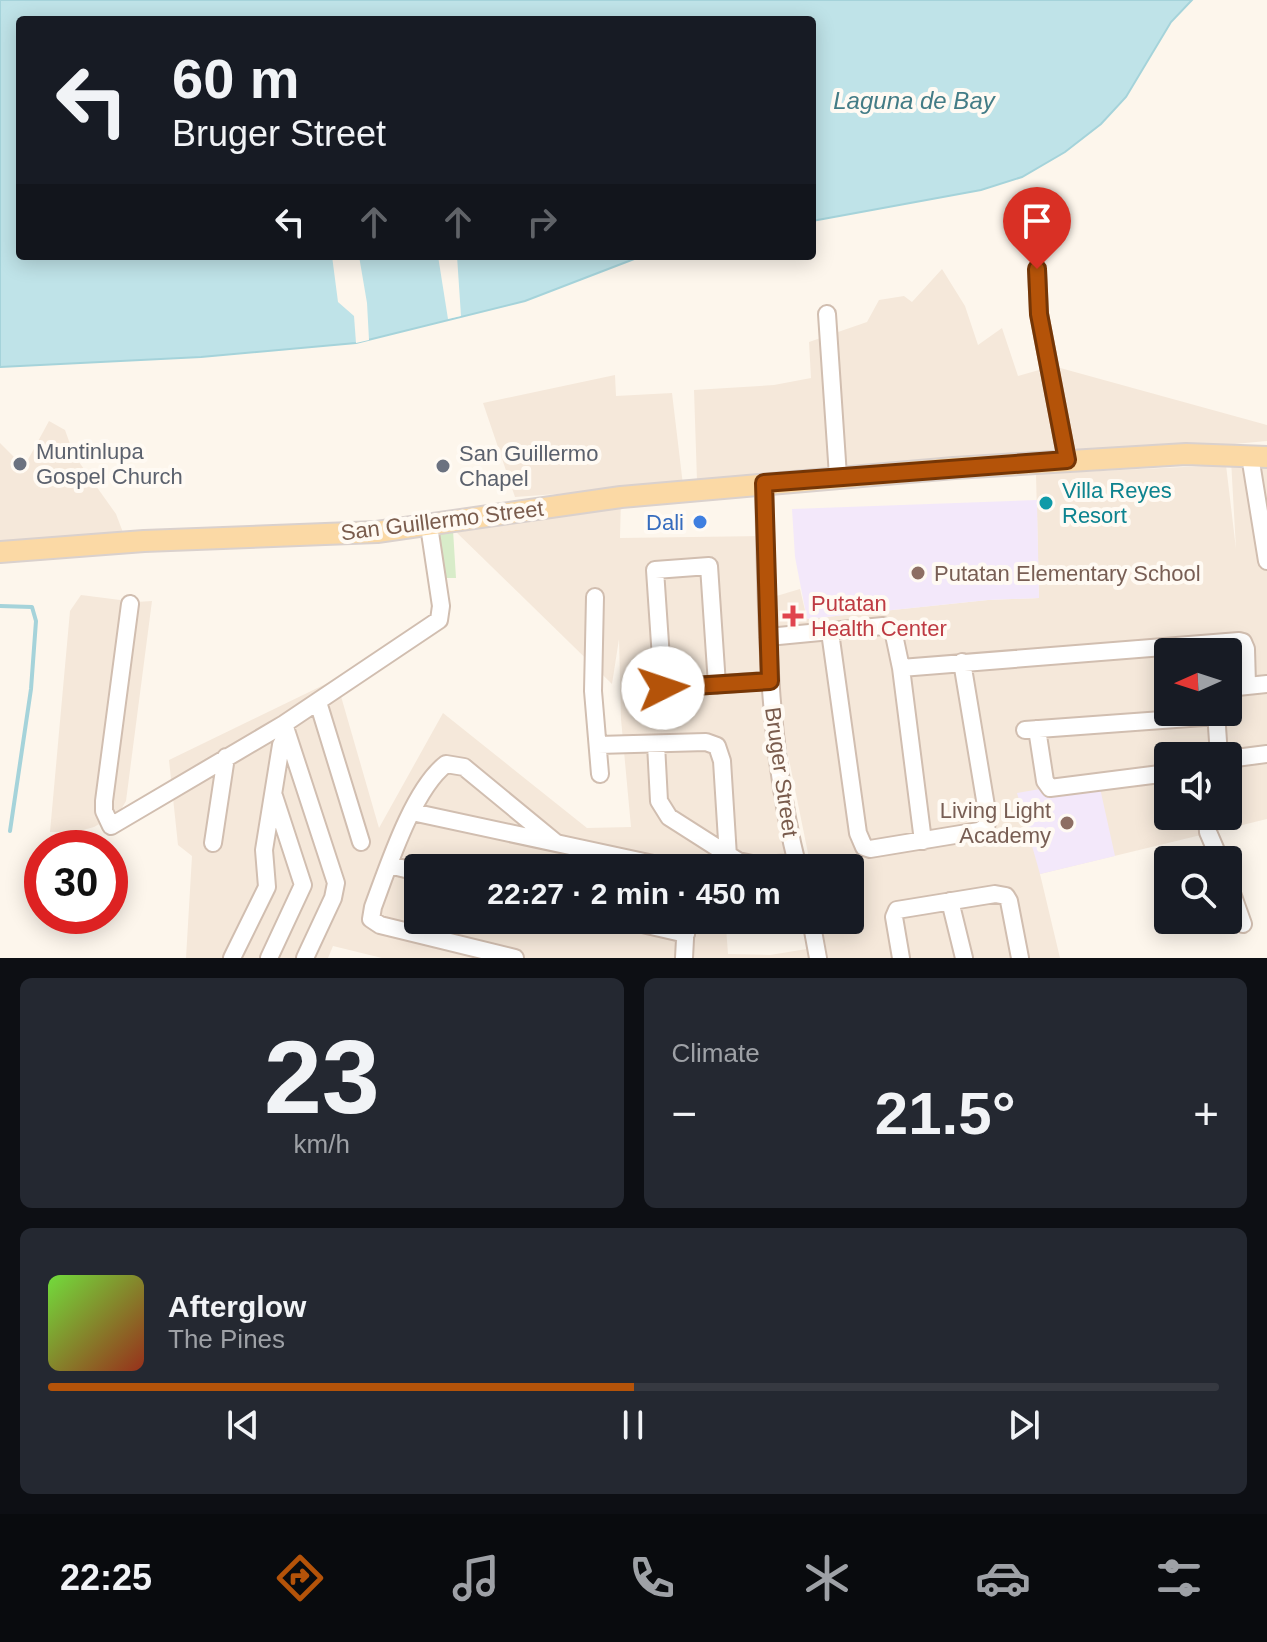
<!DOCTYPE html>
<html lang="en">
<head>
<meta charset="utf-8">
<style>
  body { margin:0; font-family:Helvetica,sans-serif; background:#242831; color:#f1f3f6; height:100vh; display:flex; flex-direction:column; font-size:30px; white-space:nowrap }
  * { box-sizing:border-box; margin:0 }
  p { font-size:26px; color:#9ea1a6 }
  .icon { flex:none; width:44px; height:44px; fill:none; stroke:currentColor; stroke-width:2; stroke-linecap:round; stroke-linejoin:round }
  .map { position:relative; height:958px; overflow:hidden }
  .sheet { display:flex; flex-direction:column; gap:20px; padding:20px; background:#0d0f14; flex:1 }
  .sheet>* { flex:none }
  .guide { position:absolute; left:16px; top:16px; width:800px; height:244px; border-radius:8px; box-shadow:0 4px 20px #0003; background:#171b24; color:#f1f3f6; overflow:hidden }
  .needle { width:52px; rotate:267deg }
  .fabs { position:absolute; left:1154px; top:638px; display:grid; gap:16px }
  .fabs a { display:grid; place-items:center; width:88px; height:88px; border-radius:8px; background:#171b24; box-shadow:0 4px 20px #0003; font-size:40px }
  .speed { position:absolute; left:24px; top:830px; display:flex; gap:16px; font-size:40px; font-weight:700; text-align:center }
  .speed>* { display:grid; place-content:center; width:104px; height:104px; border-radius:50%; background:#171b24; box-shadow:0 4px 20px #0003; line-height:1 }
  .speed .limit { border:12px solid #d22; background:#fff; color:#111 }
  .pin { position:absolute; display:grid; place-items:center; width:68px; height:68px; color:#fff; margin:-82px -34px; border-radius:50% 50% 50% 0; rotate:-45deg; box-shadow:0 0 8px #0007 }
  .pin .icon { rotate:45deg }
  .me { position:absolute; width:88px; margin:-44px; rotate:86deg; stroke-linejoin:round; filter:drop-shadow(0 0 6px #0008) }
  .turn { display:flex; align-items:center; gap:28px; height:168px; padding:0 24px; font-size:36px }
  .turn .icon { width:104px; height:104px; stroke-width:2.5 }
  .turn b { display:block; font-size:56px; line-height:68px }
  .lanes { display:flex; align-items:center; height:76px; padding:0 24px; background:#0003; justify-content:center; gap:40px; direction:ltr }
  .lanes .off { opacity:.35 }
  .big { font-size:60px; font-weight:700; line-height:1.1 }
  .sheet .tile { flex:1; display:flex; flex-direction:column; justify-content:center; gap:12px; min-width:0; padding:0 28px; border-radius:12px; background:#242831 }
  .sheet .dial { align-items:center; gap:0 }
  .dial b { font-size:104px; line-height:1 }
  .song { display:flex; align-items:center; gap:24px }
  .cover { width:96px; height:96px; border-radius:12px; background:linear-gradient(135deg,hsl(100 70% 55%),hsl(10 70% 35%)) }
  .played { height:8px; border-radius:4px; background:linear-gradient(90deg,#b45309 50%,#363941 50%) }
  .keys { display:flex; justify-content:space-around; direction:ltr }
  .heat { display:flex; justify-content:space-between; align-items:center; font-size:44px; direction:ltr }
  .sheet .tiles { flex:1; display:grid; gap:20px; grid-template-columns:1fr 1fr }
  .tile:last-child { grid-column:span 2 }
  .trip { position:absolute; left:404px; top:854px; width:460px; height:80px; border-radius:8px; background:#171b24; box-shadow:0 4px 20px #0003; font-weight:700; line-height:80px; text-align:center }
  .tab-bar { display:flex; height:128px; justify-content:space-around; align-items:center; background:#090b0e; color:#9ea1a6 }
  .tab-bar .icon { width:56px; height:56px }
  .tab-bar .active { color:#b45309 }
  .tab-bar b { font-size:36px; color:#f1f3f6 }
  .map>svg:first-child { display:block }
  .residential { fill:#f5e8da; fill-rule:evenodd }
  .education { fill:#f3e8fa }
  .green { fill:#d8ecc9 }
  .water { fill:#bfe3e8; stroke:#a5d3da; stroke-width:2 }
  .pier { fill:#fdf6ec }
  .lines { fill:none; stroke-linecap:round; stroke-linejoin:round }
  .stream { stroke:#a5d3da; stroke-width:4 }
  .minor-casing { stroke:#d1beb0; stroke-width:20 }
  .major-casing { stroke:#dad1cd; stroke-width:24 }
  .minor { stroke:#fff; stroke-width:16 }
  .major { stroke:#fbd9a5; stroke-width:20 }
  .route-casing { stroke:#753606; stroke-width:20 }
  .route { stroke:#b45309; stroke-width:14 }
  .worship-dot { fill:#6b7280; stroke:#fffaf3; stroke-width:3 }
  .culture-dot { fill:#0f9aa8; stroke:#fffaf3; stroke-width:3 }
  .shop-dot { fill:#3f7fe0; stroke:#fffaf3; stroke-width:3 }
  .education-dot { fill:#8d6e63; stroke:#fffaf3; stroke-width:3 }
  .health-dot { fill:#e0444e; stroke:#fffaf3; stroke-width:3 }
  .labels { text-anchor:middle; stroke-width:8; stroke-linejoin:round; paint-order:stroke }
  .worship-label { font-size:22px; fill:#5b616d; stroke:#fffaf3; text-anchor:start }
  .culture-label { font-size:22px; fill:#0d838f; stroke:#fffaf3; text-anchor:start }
  .street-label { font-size:22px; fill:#7a5c4d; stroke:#fffaf3 }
  .shop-label { font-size:22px; fill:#366cbe; stroke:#fffaf3; text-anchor:end }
  .education-label { font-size:22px; fill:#785e54; stroke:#fffaf3; text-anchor:start }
  .health-label { font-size:22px; fill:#be3a42; stroke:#fffaf3; text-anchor:start }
  .water-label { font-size:24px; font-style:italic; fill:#437c86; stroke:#fffaf3 }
</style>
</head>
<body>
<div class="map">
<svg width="1267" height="958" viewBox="0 0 1267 958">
  <rect width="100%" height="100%" fill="#fdf6ec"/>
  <!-- residential -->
  <path class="residential" d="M 942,269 L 965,306 L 978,345 L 1002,328 L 1018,376 L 1053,366 L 1267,425 L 1267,441 L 1059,460 L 697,481 L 694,390 L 774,385 L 811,378 L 809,342 L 867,322 L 879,300 L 904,296 L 912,302 Z
    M 615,375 L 616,396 L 672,393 L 683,485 L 515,497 L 483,403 Z
    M 49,421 L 65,430 L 74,455 L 116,514 L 127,543 L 0,552 L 0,443 L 24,467 Z
    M 1231,460 L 1267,461 L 1267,819 L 1040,874 L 1060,958 L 828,958 L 821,920 L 850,920 L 850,868 L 811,868 L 784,735 L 773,597 L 800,589 L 807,619 L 988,600 L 1039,598 L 1036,474 L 1226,465 L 1236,549 ZM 1168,652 L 1228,652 L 1228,712 L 1168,712 ZM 1168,756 L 1228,756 L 1228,816 L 1168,816 Z
    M 621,497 L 620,538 L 764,536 L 795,868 L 418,868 L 418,920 L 747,920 L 748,927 L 726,927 L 728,954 L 770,955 L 813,948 L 814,958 L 382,958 L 333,946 L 328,958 L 186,958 L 192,856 L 178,845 L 169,760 L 336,679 L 379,828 L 443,713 L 587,828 L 631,827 L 621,719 L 619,639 L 612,684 L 453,529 Z
    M 81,595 L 136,602 L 152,601 L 126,801 L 119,813 L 94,827 L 76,832 L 50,832 L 70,611 Z"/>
  <!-- education -->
  <path class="education" d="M 1037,500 L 1039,598 L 988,600 L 807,619 L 795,557 L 792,509 Z
    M 1098,779 L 1115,856 L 1040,874 L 1017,793 Z"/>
  <!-- green -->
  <path class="green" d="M 453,530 L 456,578 L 441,578 L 437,532 Z"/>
  <!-- water -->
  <path class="water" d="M 0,0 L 1192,0 L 1171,22 L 1126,97 L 1101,124 L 1065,152 L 1022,177 L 981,190 L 812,221 L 812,20 L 20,20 L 20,256 L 642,256 L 525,301 L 356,343 L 201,357 L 0,367 Z"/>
  <!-- pier -->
  <path class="pier" d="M 332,256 L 359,256 L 367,303 L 369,340 L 356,343 L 354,316 L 338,302 Z
    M 438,256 L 457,256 L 461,316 L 448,319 Z"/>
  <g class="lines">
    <!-- stream -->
    <path class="stream" d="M 0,606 L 32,607 L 36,621 L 31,689 L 10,831"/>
    <!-- minor casing -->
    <g class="minor-casing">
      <path id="minor" d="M 1037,269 L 1039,314 L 1067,460
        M 827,314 L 838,476
        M 1250,456 L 1267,561
        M 764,483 C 767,612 766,742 798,868
        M 595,597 L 593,691 L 600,774
        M 130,604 L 104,801 L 104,811 L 111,826 L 284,724 L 439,620 L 441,606 L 429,526
        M 830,632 L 858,833 L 864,847 L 870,849 L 979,831 L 986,827 L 988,818 L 962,662
        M 768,637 L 883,626 L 893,630 L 901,668 L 923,841
        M 901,668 L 1239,641 L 1243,642 L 1246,649 L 1247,685
        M 717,685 L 709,566 L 655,570 L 663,688 C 699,686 734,683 770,681
        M 1228,688 L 1267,684
        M 318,702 L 361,842
        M 1216,712 L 1219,756
        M 284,724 L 336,883 L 333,898 L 305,958
        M 1037,729 L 1045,781 L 1050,788 L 1168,773
        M 1025,730 L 1217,716
        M 656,744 L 659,801 L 669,817 L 738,861 L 757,865 L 796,863
        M 598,745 L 706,742 L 717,746 L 722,761 L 728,856
        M 1228,759 L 1267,754
        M 412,812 L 672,868
        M 1207,816 L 1208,832 L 1220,860
        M 213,843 L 226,757
        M 389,865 L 418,872
        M 1228,882 L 1243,924
        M 950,901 L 964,958
        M 625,920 L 686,934
        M 811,920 L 818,958
        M 232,958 L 267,887 L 264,850 L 281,745 L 286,735
        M 269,958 L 303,885 L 274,796
        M 515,958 L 380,925 L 371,919 L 373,907 C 388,867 413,789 446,764 L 464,767 L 555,842
        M 684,958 L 686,920
        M 901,958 L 894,917 L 897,910 L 995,894 L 1006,896 L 1009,901 L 1020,958"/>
    </g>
    <!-- major casing -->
    <g class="major-casing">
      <path id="major" d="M 0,552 L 144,541 L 377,532 L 621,497 L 954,468 L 1186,454 L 1267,457"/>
    </g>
    <!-- minor -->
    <use href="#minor" class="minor"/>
    <!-- major -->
    <use href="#major" class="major"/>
  </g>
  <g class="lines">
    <!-- route casing -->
    <g class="route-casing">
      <path id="route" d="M 663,688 L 770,681 L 764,483 L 1067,460 L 1039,314 L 1037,269"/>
    </g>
    <!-- route -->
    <use href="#route" class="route"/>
  </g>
  <!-- markers -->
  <g class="worship-dot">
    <circle cx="20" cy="464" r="8"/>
    <circle cx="443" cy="466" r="8"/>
  </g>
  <circle class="culture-dot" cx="1046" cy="503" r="8"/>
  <circle class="shop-dot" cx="700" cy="522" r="8"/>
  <g class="education-dot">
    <circle cx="918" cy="573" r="8"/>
    <circle cx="1067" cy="823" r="8"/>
  </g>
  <path class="health-dot" d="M789 604h8v8h8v8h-8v8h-8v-8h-8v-8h8z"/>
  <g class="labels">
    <!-- worship labels -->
    <g class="worship-label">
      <text x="36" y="459">Muntinlupa<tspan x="36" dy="25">Gospel Church</tspan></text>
      <text x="459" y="461">San Guillermo<tspan x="459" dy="25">Chapel</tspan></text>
    </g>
    <!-- culture labels -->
    <g class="culture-label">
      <text x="1062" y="498">Villa Reyes<tspan x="1062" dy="25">Resort</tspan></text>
    </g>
    <!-- street labels -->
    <g class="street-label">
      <text transform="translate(442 520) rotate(-7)" y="8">San Guillermo Street</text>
      <text transform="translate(782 772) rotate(82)" y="8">Bruger Street</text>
    </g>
    <!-- shop labels -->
    <g class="shop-label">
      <text x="684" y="530">Dali</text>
    </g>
    <!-- education labels -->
    <g class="education-label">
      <text x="934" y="581">Putatan Elementary School</text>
      <text x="1051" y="818" text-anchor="end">Living Light<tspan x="1051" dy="25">Academy</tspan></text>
    </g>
    <!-- health labels -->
    <g class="health-label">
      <text x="811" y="611">Putatan<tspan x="811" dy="25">Health Center</tspan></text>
    </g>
    <!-- water labels -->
    <g class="water-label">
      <text x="914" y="109">Laguna de Bay</text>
    </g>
  </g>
</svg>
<div class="fabs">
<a><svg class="needle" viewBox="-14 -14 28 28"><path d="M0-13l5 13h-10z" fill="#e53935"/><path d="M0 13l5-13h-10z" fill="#9ea1a6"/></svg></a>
<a><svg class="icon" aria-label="sound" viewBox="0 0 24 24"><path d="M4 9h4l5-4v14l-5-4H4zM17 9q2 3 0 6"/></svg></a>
<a><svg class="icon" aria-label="search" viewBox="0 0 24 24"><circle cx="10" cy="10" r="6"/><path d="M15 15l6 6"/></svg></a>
</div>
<div class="speed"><div class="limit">30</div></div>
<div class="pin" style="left:1037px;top:269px;background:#d93025"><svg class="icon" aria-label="arrive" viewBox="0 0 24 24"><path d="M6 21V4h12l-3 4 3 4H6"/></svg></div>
<svg class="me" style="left:663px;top:688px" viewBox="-20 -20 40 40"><circle r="19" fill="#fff"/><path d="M0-13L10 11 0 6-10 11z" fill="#b45309"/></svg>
<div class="trip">22:27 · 2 min · 450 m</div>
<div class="guide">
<div class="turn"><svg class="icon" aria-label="left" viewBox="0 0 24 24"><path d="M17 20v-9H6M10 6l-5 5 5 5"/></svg><div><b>60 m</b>Bruger Street</div></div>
<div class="lanes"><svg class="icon" aria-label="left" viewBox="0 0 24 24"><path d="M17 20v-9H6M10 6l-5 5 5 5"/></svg><svg class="icon off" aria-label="ahead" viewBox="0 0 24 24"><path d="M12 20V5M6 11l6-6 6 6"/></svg><svg class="icon off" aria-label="ahead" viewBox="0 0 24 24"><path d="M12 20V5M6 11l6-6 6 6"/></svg><svg class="icon off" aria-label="right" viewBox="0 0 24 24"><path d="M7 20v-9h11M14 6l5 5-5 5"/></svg></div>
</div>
</div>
<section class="sheet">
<div class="tiles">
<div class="tile dial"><b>23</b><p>km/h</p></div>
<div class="tile"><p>Climate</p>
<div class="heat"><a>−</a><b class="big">21.5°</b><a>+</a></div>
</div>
<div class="tile">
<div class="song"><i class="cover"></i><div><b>Afterglow</b><p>The Pines</p></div></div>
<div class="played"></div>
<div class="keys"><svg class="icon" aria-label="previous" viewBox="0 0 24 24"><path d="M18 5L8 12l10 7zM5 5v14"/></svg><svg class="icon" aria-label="pause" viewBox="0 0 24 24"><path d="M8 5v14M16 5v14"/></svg><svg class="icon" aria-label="next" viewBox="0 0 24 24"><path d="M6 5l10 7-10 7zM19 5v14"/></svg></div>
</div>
</div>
</section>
<nav class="tab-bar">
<b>22:25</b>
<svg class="icon active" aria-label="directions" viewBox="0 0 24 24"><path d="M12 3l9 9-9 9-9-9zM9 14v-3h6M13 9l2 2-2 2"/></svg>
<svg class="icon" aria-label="music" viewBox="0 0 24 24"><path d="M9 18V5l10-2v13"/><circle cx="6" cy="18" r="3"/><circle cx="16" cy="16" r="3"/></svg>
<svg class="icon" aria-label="phone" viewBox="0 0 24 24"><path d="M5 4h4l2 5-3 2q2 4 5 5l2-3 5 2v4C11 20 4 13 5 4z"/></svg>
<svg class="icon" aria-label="climate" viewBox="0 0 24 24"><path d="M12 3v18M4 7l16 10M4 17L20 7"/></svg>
<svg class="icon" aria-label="car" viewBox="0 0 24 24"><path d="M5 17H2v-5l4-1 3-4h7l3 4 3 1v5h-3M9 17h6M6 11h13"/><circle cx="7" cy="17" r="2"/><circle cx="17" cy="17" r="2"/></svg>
<svg class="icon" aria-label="filters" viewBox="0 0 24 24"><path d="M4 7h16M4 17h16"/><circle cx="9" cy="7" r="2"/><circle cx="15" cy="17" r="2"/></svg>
</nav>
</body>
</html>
